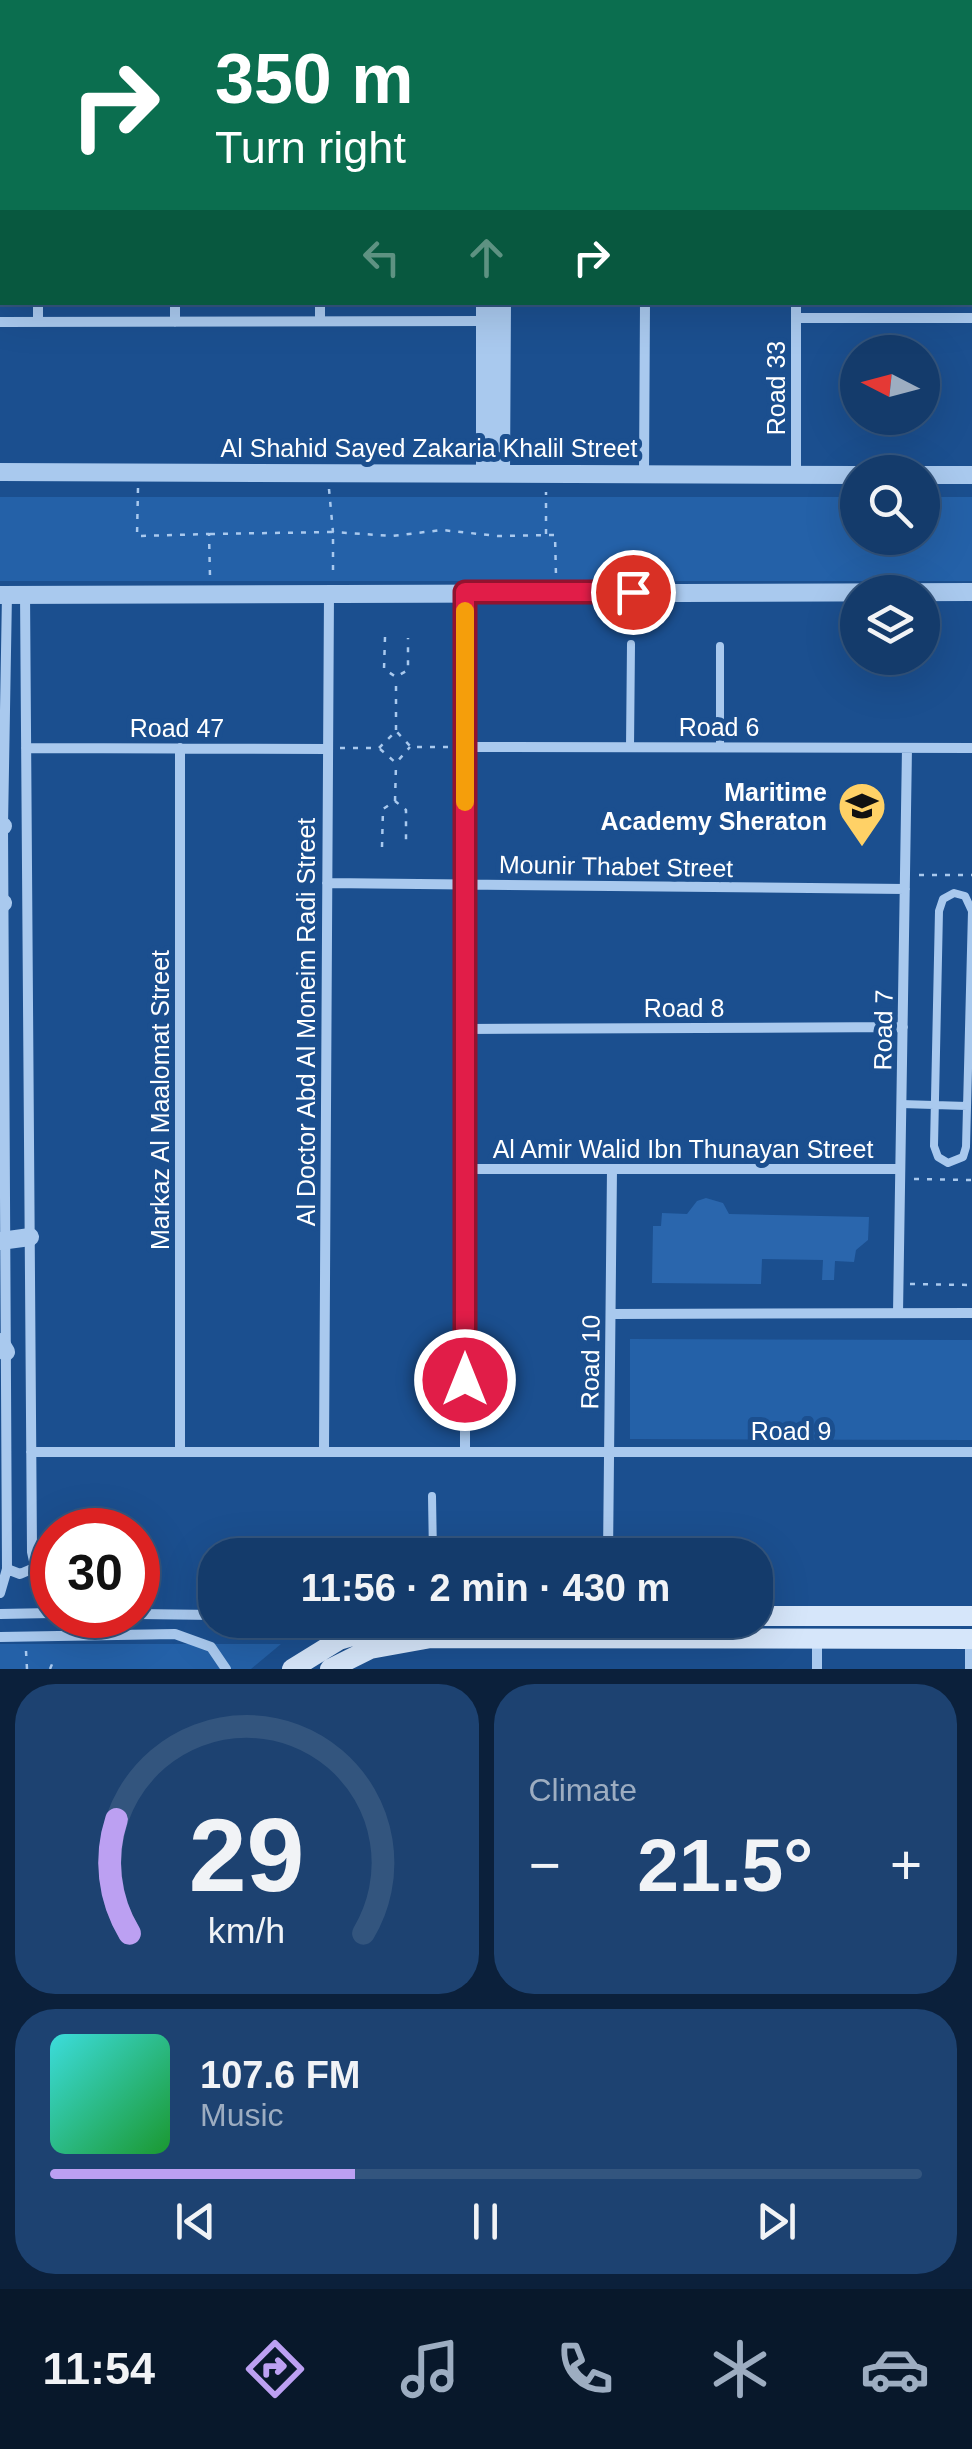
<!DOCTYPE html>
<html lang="en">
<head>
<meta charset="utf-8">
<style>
  body { margin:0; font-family:Helvetica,sans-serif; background:#1d4271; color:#f1f3f6; height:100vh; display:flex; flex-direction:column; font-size:38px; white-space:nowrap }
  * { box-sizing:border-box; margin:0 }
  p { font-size:32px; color:#9dadc1 }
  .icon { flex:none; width:55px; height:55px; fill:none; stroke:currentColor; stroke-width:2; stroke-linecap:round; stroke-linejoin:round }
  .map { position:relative; height:1669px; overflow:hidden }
  .sheet { display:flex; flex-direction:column; gap:15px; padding:15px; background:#0b203b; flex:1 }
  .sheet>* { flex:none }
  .guide { position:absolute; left:0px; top:0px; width:972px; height:305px; box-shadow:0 10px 40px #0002,0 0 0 2px #33557e; background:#0b6e4f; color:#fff; overflow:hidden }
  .needle { width:65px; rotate:276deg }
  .tools { position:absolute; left:840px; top:335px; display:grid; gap:20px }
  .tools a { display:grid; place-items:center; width:100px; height:100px; border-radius:50%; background:#143b6b; box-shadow:0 10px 40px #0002,0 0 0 2px #33557e; font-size:50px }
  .speed { position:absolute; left:30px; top:1508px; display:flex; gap:20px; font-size:50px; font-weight:700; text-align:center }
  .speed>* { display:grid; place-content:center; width:130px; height:130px; border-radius:50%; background:#143b6b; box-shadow:0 10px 40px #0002,0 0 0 2px #33557e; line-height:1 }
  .speed .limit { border:15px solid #d22; background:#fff; color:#111 }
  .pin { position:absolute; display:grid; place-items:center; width:85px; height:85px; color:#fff; margin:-42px; border:5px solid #fff; border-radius:50%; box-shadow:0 2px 10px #0007 }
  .me { position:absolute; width:110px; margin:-55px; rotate:0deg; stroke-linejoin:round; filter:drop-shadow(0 0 8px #0008) }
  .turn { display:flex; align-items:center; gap:35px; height:210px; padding:0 50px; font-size:45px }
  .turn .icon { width:130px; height:130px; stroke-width:2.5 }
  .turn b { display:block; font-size:70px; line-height:85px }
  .lanes { display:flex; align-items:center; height:95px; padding:0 50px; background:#0003; justify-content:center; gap:50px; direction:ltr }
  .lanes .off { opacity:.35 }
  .big { font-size:75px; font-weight:700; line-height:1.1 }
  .sheet .card { flex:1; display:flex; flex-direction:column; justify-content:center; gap:15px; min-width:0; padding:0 35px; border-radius:40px; background:#1d4271 }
  .sheet .dial { align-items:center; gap:0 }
  .dial svg { height:260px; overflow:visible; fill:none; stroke:#33557e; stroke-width:7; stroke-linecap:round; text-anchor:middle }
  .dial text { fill:#f1f3f6; stroke:none }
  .song { display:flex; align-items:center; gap:30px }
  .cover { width:120px; height:120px; border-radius:15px; background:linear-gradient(135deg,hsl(180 70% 55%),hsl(130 70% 35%)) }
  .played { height:10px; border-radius:5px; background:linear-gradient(90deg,#bca0f2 35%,#33557e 35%) }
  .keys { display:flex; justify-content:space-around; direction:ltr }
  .heat { display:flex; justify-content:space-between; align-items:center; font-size:55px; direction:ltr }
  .sheet .tiles { flex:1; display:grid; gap:15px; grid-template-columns:1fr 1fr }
  .card:last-child { grid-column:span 2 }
  .trip { position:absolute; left:198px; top:1538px; width:575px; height:100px; border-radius:40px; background:#143b6b; box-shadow:0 10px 40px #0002,0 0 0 2px #33557e; font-weight:700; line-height:100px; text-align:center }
  .tab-bar { display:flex; height:160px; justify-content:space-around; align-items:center; background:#08182b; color:#9dadc1 }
  .tab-bar .icon { width:70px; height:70px }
  .tab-bar .active { color:#bca0f2 }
  .tab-bar b { font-size:45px; color:#f1f3f6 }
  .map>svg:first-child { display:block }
  .green { fill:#2461a8 }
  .building { fill:#2a66ad }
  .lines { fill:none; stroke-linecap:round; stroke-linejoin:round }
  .path { stroke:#a9c9ee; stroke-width:2.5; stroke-dasharray:5 8; stroke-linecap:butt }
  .service { stroke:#a9c9ee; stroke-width:8 }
  .minor { stroke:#a9c9ee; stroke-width:10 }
  .tertiary { stroke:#a9c9ee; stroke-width:18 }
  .secondary { stroke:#d6e6fa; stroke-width:20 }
  .route-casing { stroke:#92132f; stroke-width:25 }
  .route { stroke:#e11d48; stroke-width:18 }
  .slow { stroke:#f59e0b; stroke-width:18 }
  .labels { text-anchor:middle; stroke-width:10; stroke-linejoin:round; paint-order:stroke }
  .street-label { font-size:25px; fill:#fff; stroke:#1b4f8f }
  .poi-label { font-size:25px; font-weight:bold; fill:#fff; stroke:#1b4f8f; text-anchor:end }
</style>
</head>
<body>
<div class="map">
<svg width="972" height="1669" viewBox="0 0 972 1669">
  <rect width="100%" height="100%" fill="#1b4f8f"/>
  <!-- green -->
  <path class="green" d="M 0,497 L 857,497 L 858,538 L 922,538 L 923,497 L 972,497 L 972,581 L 0,581 Z
    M 630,1339 L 972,1340 L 972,1440 L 630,1439 Z
    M 0,1644 L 281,1644 L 251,1669 L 0,1669 Z"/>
  <!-- building -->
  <path class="building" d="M 706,1198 L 723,1203 L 729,1214 L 869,1217 L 868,1240 L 856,1250 L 854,1262 L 835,1261 L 834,1280 L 822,1280 L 823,1260 L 762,1259 L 761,1284 L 652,1283 L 653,1226 L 661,1226 L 662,1213 L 687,1214 L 697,1201 Z"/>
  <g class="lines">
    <!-- path -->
    <path class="path" d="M 771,2 L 771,0
      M 138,488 L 137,536 L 209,534 L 210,576
      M 329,489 L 333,532 L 392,536 L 442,530 L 498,536 L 555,535 L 556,576
      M 210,534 L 333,532 L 333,575
      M 546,534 L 546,492
      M 385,637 L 384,669 L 396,677 L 408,670 L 408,638
      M 396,730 L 396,678
      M 340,748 L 379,748 L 396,731 L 411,747 L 454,747
      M 380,749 L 396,763 L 410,747
      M 395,801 L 396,765
      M 382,847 L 383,809 L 395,801 L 406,810 L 406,847
      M 919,875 L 972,875
      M 914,1179 L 972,1180
      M 910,1284 L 972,1285
      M 26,1651 L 27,1669
      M 50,1669 L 55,1657"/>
    <!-- service -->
    <path class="service" d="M 720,646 L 720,747
      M 630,747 L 631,644
      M 954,893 L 965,896 L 972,911 L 966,1147 L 963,1157 L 948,1163 L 938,1157 L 934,1146 L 939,911 L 943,899 Z
      M 901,1104 L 967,1106
      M 432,1496 L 433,1555"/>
    <!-- minor -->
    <path class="minor" d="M 41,2 L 41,0
      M 177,2 L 177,0
      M 323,2 L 323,0
      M 646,2 L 646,0
      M 0,41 L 2,41
      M 970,43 L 972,43
      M 970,171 L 972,171
      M 0,178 L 2,178
      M 796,302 L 796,474
      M 796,318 L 972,318
      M 320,321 L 320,302
      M 0,322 L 486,321
      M 38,322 L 38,302
      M 175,322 L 175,302
      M 644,474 L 645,302
      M 25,592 L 32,1552 L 39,1584 L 52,1606
      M 465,593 L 465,1451
      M 465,747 L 972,748
      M 26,748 L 328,749
      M 327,883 L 905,889
      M 465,1029 L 903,1027
      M 465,1169 L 900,1169
      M 898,1313 L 907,748
      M 611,1314 L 972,1313
      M 180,1451 L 180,748
      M 324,1451 L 329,593
      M 31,1452 L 972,1452
      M 608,1555 L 612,1169
      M 7,1569 L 20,1574 L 34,1568
      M 0,1593 L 7,1569 L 3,826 L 7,594
      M 0,1614 L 52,1613
      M 138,1614 L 215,1615
      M 0,1637 L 175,1634 L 211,1647 L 226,1669
      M 970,1639 L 970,1669
      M 817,1669 L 817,1639"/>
    <!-- tertiary -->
    <path class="tertiary" d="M 487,2 L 487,0
      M 504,2 L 504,0
      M 0,472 L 858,475
      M 485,473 L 485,302
      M 501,473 L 502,302
      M 922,475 L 972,475
      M 0,595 L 972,592
      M 0,826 L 3,826
      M 0,901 L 3,903
      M 0,1241 L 30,1237
      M 0,1342 L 6,1352"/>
    <!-- secondary -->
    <path class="secondary" d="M 755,1616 L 972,1616
      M 292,1669 L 339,1640 L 407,1620
      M 330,1669 L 370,1649 L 431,1638 L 972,1639"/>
  </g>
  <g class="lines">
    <!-- route casing -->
    <g class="route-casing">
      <path id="route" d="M 465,1380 L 465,592 L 633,592"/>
    </g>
    <!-- route -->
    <use href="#route" class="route"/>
    <!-- slow -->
    <path class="slow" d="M 465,611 L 465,802"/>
  </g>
  <!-- icons -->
  <defs>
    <g id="university-pin" transform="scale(2.5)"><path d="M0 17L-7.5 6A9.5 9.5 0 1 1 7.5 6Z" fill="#ffd166" stroke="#1b4f8f"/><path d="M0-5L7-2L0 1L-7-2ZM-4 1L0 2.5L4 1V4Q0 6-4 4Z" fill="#111"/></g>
  </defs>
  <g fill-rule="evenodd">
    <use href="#university-pin" x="862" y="806"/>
  </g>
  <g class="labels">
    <!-- street labels -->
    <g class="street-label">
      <text transform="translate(776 388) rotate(-90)" y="9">Road 33</text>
      <text x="429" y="457">Al Shahid Sayed Zakaria Khalil Street</text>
      <text x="719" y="736">Road 6</text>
      <text x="177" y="737">Road 47</text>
      <text transform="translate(616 866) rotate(1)" y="9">Mounir Thabet Street</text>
      <text x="684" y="1017">Road 8</text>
      <text transform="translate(306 1022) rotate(-90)" y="9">Al Doctor Abd Al Moneim Radi Street</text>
      <text transform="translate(883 1030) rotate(-89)" y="9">Road 7</text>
      <text transform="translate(160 1100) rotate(-90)" y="9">Markaz Al Maalomat Street</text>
      <text x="683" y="1158">Al Amir Walid Ibn Thunayan Street</text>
      <text transform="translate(590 1362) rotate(-89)" y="9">Road 10</text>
      <text x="791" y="1440">Road 9</text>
    </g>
    <!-- poi labels -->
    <g class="poi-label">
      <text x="827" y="801">Maritime<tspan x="827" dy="29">Academy Sheraton</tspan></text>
    </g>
  </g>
</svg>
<div class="tools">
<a><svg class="needle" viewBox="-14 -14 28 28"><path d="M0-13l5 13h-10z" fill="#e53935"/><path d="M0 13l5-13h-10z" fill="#9dadc1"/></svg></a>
<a><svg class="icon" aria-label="search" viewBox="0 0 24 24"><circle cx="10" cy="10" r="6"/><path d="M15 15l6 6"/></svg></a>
<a><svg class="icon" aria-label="layers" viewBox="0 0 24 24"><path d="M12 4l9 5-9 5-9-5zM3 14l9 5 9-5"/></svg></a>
</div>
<div class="speed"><div class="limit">30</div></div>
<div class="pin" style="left:633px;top:592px;background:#d93025"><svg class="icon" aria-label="arrive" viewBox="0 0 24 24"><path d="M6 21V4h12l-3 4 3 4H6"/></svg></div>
<svg class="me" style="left:465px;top:1380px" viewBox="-20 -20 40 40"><circle r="17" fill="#e11d48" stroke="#fff" stroke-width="3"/><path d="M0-11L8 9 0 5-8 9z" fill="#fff"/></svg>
<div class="trip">11:56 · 2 min · 430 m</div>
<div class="guide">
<div class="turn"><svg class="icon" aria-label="right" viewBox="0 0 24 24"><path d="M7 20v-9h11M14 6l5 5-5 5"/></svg><div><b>350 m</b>Turn right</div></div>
<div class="lanes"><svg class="icon off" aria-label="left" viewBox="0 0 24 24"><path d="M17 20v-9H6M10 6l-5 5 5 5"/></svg><svg class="icon off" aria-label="ahead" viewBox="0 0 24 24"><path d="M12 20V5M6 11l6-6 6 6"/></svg><svg class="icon" aria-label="right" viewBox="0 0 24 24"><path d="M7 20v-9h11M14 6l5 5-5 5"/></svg></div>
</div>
</div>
<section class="sheet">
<div class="tiles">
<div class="card dial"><svg viewBox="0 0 100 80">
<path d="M14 69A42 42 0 1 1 86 69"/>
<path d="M14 69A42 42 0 0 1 10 34" stroke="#bca0f2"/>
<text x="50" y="56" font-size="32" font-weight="700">29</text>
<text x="50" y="72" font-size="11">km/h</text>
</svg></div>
<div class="card"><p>Climate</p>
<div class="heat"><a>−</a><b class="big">21.5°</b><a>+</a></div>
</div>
<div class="card">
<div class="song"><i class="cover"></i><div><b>107.6 FM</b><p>Music</p></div></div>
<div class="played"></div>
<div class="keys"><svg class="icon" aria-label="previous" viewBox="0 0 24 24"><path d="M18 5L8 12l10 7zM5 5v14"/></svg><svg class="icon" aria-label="pause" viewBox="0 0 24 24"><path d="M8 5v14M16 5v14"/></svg><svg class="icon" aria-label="next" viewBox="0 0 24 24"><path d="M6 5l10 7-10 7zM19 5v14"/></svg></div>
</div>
</div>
</section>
<nav class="tab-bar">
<b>11:54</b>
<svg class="icon active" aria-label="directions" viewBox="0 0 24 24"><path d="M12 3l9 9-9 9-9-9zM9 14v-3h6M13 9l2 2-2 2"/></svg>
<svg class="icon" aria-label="music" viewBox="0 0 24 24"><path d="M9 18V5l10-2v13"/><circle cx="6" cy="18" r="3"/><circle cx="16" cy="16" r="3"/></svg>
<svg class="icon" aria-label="phone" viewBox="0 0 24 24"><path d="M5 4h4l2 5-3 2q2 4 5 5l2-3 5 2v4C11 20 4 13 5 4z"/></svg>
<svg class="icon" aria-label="climate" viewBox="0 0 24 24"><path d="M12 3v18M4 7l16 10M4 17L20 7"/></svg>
<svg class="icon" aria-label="car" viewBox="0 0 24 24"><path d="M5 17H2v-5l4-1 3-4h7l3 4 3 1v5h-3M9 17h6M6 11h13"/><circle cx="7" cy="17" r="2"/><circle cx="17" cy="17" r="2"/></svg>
</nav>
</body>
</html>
